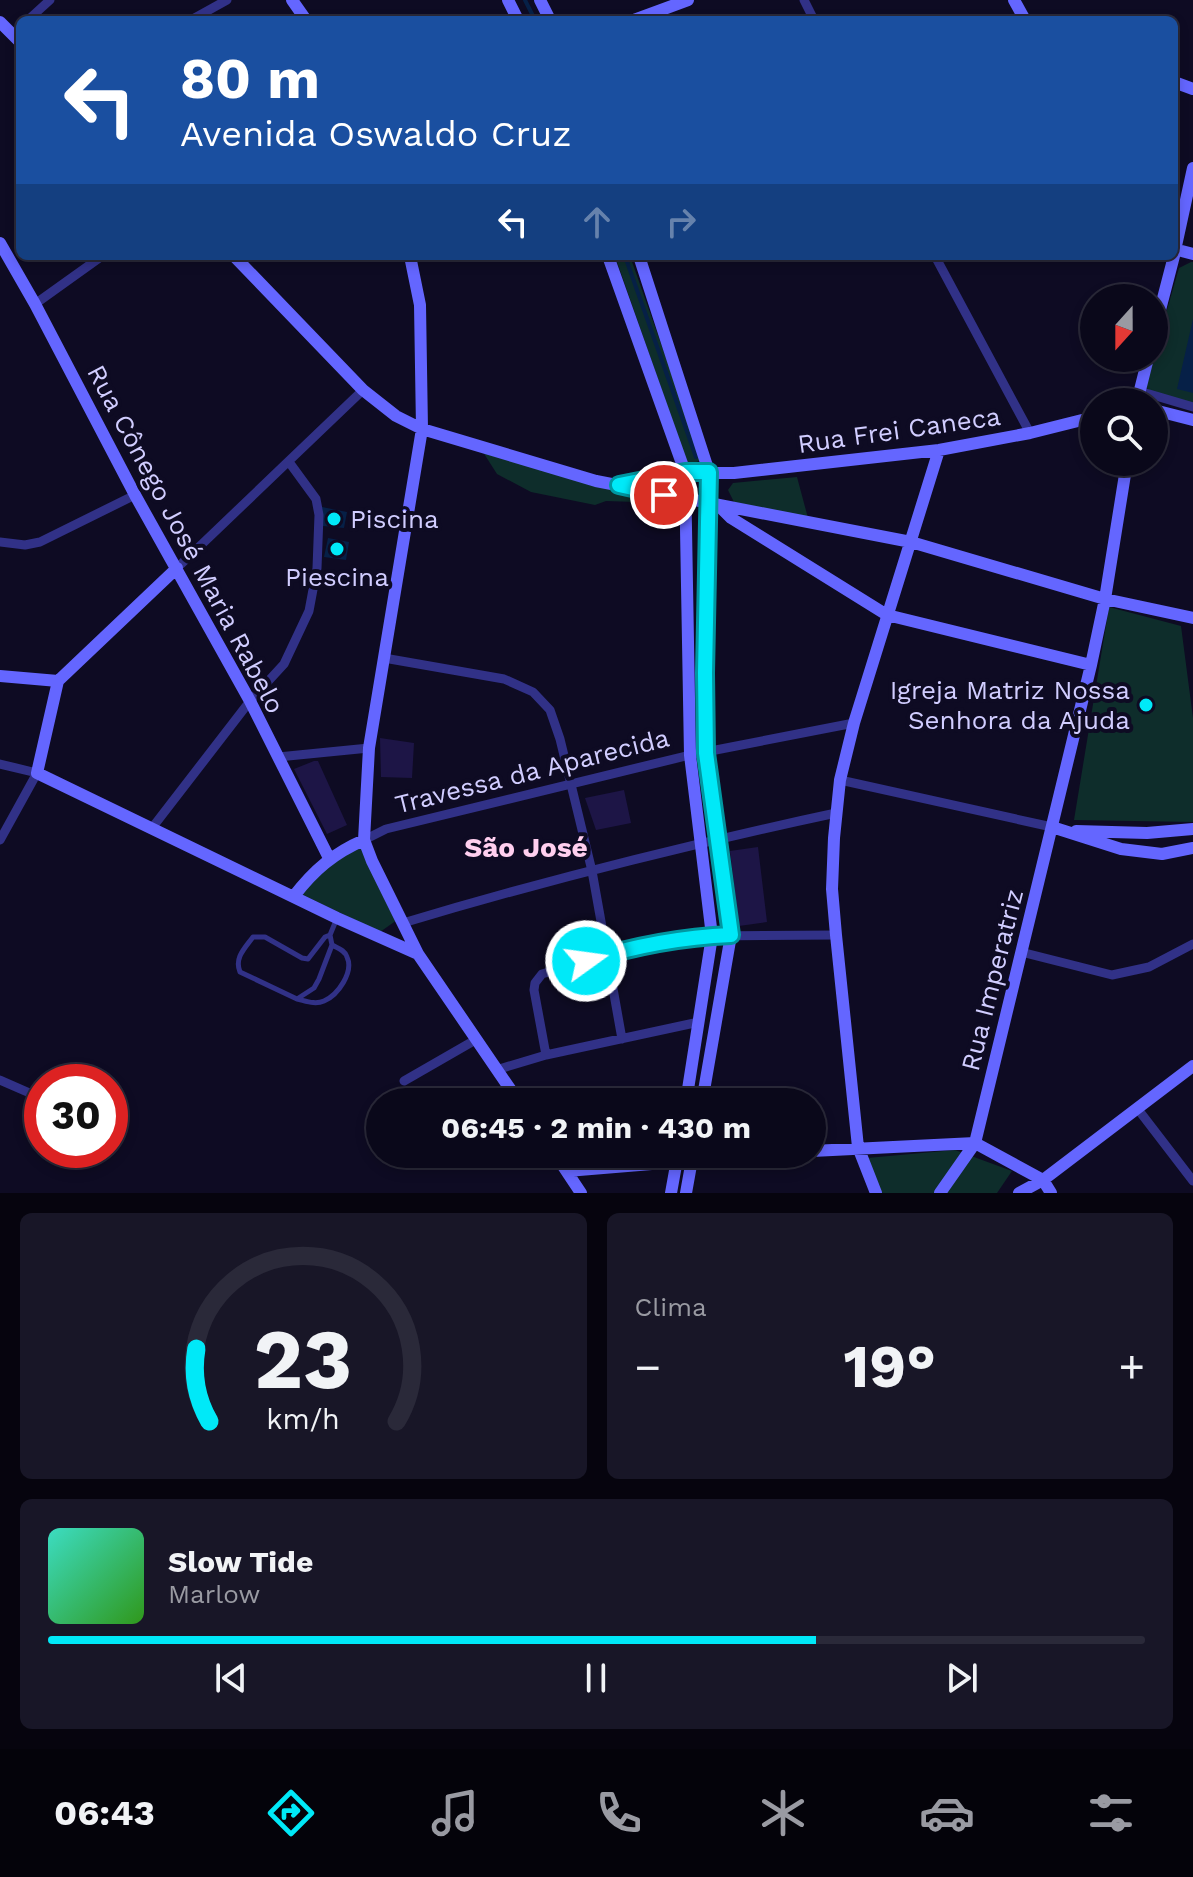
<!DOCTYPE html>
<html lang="pt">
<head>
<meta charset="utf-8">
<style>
  body { margin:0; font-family:"Work Sans",sans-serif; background:#181627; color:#f1f3f6; height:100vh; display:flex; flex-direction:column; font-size:30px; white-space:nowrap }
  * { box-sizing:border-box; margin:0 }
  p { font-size:26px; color:#999aa2 }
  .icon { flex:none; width:44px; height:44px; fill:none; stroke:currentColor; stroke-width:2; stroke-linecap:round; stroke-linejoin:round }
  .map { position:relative; height:1193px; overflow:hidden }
  .details { display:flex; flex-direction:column; gap:20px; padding:20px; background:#06040e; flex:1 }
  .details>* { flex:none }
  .banner { position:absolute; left:16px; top:16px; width:1162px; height:244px; border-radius:12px; box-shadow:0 4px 12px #0003,0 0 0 2px #2a2939; background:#1a4fa0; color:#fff; overflow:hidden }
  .needle { width:52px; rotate:201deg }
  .tools { position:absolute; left:1080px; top:284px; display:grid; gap:16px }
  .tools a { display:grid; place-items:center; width:88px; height:88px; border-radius:50%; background:#0a081a; box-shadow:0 4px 12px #0003,0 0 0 2px #2a2939; font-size:40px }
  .speed { position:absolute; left:24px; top:1064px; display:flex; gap:16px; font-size:40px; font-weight:700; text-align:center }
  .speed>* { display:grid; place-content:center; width:104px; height:104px; border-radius:50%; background:#0a081a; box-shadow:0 4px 12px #0003,0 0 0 2px #2a2939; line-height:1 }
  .speed .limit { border:12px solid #d22; background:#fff; color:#111 }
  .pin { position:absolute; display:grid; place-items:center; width:68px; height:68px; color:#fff; margin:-34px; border:4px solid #fff; border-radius:50%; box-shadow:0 2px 8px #0007 }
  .me { position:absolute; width:88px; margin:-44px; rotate:76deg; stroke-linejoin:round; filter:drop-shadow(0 0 6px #0008) }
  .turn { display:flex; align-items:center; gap:28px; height:168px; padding:0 32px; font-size:36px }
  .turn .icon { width:104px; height:104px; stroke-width:2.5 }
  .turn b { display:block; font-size:56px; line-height:68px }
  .lanes { display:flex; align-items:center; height:76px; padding:0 32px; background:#0003; justify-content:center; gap:40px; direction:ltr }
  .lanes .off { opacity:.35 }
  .big { font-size:60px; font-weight:700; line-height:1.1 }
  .details .tile { flex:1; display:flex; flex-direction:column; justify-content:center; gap:12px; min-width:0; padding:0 28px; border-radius:12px; background:#181627 }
  .details .dial { align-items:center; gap:0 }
  .dial svg { height:208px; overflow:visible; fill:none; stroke:#2a2939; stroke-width:7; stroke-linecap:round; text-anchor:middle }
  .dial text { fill:#f1f3f6; stroke:none }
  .song { display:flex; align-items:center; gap:24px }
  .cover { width:96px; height:96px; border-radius:12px; background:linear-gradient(135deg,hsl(170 70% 55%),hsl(110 70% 35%)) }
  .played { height:8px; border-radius:4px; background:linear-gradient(90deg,#00e9f8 70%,#2a2939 70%) }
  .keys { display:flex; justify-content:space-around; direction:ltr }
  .heat { display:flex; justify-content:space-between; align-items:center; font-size:44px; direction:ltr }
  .details .tiles { flex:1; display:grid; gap:20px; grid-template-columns:1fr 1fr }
  .tile:last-child { grid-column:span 2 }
  .trip { position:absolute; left:366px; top:1088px; width:460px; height:80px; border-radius:40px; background:#0a081a; box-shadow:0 4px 12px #0003,0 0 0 2px #2a2939; font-weight:700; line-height:80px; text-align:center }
  .dock { display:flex; height:128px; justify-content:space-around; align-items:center; background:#04030a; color:#999aa2 }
  .dock .icon { width:56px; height:56px }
  .dock .selected { color:#00e9f8 }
  .dock b { font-size:36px; color:#f1f3f6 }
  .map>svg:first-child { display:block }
  .green { fill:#0e2d2b }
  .water { fill:#062047 }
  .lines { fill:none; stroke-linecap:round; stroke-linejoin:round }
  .stream { stroke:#062047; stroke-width:4 }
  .building { fill:#1d1546 }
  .lane { stroke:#313187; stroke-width:5 }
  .street { stroke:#313187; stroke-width:9 }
  .secondary { stroke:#6466ff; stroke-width:12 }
  .route-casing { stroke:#0097a1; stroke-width:20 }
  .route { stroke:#00e9f8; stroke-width:14 }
  .poi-dot { fill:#00e9f8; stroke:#0e0b23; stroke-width:3 }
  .labels { text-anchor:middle; stroke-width:8; stroke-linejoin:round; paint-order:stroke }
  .street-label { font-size:26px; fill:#d1cdff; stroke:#0e0b23 }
  .poi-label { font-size:26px; fill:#d1cdff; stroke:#0e0b23; text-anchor:start }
  .neighbourhood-label { font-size:28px; font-weight:bold; fill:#ffcfef; stroke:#0e0b23 }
</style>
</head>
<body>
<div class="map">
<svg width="1193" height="1193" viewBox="0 0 1193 1193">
  <rect width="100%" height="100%" fill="#0e0b23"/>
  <!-- green -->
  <path class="green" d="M 615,256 L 630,256 L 702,460 L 688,465 Z
    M 1191,262 L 1193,262 L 1193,404 L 1153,394 L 1145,386 L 1179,268 Z
    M 481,449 L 621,491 L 634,497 L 636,502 L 606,501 L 595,505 L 531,492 L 497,474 Z
    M 797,477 L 808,518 L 734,502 L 728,490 L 733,483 Z
    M 1109,607 L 1181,626 L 1193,718 L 1193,822 L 1074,820 Z
    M 362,845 L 397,920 L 380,932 L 301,894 L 332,860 Z
    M 955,1150 L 1012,1171 L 997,1193 L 876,1193 L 867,1158 Z"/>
  <!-- water -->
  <path class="water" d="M 1193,319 L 1193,393 L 1177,389 Z
    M 322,507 L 347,512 L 344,528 L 323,526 Z
    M 328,538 L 349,542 L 346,560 L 324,557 Z"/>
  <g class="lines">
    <!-- stream -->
    <path class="stream" d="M 525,0 L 535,20
      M 625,256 L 696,457"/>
  </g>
  <!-- building -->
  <path class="building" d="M 380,738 L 414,743 L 412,778 L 381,777 Z
    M 314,761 L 318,761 L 347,825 L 327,834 L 294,769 Z
    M 624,790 L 631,823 L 596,830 L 585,798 Z
    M 758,847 L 767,922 L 739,926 L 730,851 Z"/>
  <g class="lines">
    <!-- lane -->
    <path class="lane" d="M 330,935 L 325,937 L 308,959 L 302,958 L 265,937 L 253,937 C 245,948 234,958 240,972 L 297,999 L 314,988 L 319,979 L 332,945 L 330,935 L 337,918
      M 297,999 C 306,1001 315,1005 324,1001 C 338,995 354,972 347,957 C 345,950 337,948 332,945"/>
    <!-- street -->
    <path class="street" d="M 804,0 L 814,20
      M 28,20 L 50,0
      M 191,20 L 227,0
      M 935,256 L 1030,433
      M 35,304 L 102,256
      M 1139,391 L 1193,407
      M 0,542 L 25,545 L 40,542 L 135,495
      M 177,568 L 363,390
      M 384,658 L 504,679 L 533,692 L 550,710 L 560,739 L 592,871 L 622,1039
      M 278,757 L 369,748
      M 0,764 L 37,773 L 0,840
      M 840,780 L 1052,827
      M 152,828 L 250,701 L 284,664 L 309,611 L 317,568 L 319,515 L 316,499 L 289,462
      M 364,840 L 386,829 L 690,755 L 854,723
      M 403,923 C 546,880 691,844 836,813
      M 1021,952 L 1112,975 L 1149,967 L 1193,944
      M 546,1055 L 534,990 L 535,983 L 542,974 L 608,954 L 712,936 L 836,935
      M 496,1070 L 546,1055 L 699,1022
      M 0,1080 L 41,1098
      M 404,1081 L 477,1039
      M 1137,1108 L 1193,1181"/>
    <!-- secondary -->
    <path class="secondary" d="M 292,0 L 306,20
      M 508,0 L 518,20
      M 540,0 L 550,20
      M 1014,0 L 1025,20
      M 634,20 L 688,0
      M 0,22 L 20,42
      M 1174,82 L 1193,89
      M 0,243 L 35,304 L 135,495 L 250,701 L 329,858
      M 1174,249 L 1193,254
      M 1174,255 L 1193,168
      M 234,256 L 363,390 L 396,416 L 422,429 L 596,481 L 911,542 L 1105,599 L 1193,618
      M 410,256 L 420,305 L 422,429 L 369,748 L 364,840 L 372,861 L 418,954 L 519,1102
      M 608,256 L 685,472 L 690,755 L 712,936 L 686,1102
      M 639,256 L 709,472 L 705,673 L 706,753 L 731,935 L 702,1102
      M 1154,333 L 1174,256
      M 1137,402 L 1148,358
      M 1154,410 L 1193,420
      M 626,484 L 685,472 L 734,473 L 939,450 L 1030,433 L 1094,417
      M 718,505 L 731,518 L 887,615 L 1091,665
      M 177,568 L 58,681 L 37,773 L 337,918 L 418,954
      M 0,676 L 58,681
      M 1052,827 L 1121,849 L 1162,854 L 1193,848
      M 1076,831 L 1147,833 L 1193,829
      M 294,896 C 314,870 334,853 364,840
      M 812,1151 L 975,1143 L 1043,1180 L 1051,1193
      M 555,1154 L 581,1193
      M 567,1171 L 773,1154
      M 671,1193 L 678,1154
      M 686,1193 L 693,1154
      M 876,1193 L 858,1147 L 836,935 L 832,889 L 834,838 L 840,780 L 854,723 L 939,450
      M 940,1193 L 975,1143 L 1091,665 L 1105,599 L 1127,462
      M 1019,1193 L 1043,1180 L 1193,1066"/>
  </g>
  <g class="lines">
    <!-- route casing -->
    <g class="route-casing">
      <path id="route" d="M 586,961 C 631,947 683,937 731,935 L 706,753 L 705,673 L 709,472 L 685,472 L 619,485 L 664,495"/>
    </g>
    <!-- route -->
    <use href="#route" class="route"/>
  </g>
  <!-- markers -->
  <g class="poi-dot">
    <circle cx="334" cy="519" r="8"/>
    <circle cx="337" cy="549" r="8"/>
    <circle cx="1146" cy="705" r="8"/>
  </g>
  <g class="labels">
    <!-- street labels -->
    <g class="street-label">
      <text transform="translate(899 430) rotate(-8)" y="9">Rua Frei Caneca</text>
      <text transform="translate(186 539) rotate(62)" y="9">Rua Cônego José Maria Rabelo</text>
      <text transform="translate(532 771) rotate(-14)" y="9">Travessa da Aparecida</text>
      <text transform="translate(992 980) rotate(-76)" y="9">Rua Imperatriz</text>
    </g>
    <!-- poi labels -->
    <g class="poi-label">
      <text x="350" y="528">Piscina</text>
      <text x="337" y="586" text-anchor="middle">Piescina</text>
      <text x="1130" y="699" text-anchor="end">Igreja Matriz Nossa<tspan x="1130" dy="30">Senhora da Ajuda</tspan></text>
    </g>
    <!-- neighbourhood labels -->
    <g class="neighbourhood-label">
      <text x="526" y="857">São José</text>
    </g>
  </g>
</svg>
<div class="tools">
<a><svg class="needle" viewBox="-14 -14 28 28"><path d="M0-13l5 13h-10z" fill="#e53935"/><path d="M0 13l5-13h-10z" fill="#999aa2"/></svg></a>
<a><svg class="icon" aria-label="search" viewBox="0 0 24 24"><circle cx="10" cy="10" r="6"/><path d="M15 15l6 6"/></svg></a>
</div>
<div class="speed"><div class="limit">30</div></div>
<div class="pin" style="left:664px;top:495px;background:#d93025"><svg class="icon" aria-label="arrive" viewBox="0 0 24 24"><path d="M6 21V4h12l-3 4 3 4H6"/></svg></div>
<svg class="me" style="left:586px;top:961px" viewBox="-20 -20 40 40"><circle r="17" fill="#00e9f8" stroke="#fff" stroke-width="3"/><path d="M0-11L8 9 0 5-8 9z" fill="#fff"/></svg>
<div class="trip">06:45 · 2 min · 430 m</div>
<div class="banner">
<div class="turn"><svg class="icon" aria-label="left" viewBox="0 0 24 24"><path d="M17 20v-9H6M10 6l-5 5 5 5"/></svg><div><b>80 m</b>Avenida Oswaldo Cruz</div></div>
<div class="lanes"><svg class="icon" aria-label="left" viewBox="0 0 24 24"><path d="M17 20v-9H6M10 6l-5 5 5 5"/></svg><svg class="icon off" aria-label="ahead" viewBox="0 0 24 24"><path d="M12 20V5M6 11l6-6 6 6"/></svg><svg class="icon off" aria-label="right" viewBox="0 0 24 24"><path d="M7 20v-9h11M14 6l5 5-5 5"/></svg></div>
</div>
</div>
<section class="details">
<div class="tiles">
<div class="tile dial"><svg viewBox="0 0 100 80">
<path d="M14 69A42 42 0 1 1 86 69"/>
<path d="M14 69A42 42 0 0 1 9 41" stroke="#00e9f8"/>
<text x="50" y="56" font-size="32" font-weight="700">23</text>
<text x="50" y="72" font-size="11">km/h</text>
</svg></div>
<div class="tile"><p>Clima</p>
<div class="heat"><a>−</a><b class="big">19°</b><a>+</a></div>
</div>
<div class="tile">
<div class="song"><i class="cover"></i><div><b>Slow Tide</b><p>Marlow</p></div></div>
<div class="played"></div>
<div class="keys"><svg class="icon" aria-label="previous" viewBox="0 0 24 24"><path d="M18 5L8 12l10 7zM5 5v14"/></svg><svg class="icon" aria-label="pause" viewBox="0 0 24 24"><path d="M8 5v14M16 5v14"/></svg><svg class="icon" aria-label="next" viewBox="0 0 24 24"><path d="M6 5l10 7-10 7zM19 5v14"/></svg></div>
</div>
</div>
</section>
<nav class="dock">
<b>06:43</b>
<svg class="icon selected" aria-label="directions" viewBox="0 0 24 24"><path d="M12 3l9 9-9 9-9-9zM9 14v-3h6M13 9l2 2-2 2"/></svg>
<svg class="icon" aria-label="music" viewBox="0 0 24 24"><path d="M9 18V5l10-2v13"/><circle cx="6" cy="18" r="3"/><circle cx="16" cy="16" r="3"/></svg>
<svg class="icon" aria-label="phone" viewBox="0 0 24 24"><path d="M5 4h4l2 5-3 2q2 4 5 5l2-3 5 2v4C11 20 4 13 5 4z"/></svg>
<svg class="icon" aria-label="climate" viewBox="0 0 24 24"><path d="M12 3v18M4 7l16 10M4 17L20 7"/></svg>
<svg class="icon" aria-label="car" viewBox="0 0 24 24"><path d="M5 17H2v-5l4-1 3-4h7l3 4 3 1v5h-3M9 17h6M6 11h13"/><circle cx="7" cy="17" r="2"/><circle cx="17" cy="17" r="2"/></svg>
<svg class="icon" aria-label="filters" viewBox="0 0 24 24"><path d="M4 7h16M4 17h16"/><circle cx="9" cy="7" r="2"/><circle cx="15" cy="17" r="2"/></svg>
</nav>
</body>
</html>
